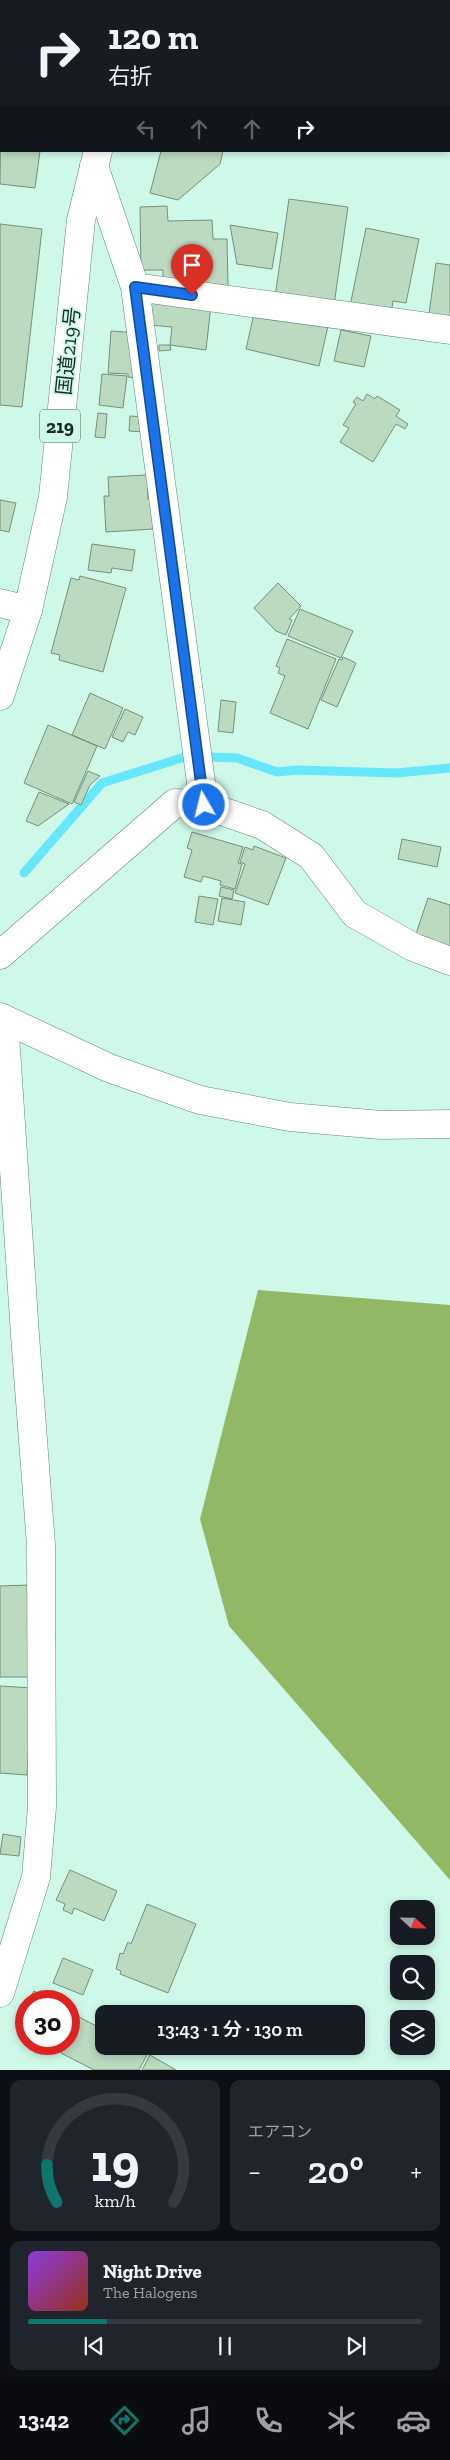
<!DOCTYPE html>
<html lang="ja">
<head>
<meta charset="utf-8">
<style>
  body { margin:0; font-family:"Zilla Slab","Noto Sans JP",serif; background:#20242c; color:#f1f3f6; height:100vh; display:flex; flex-direction:column; font-size:19px; white-space:nowrap }
  * { box-sizing:border-box; margin:0 }
  p { font-size:16px; color:#9ea1a6 }
  .icon { flex:none; width:28px; height:28px; fill:none; stroke:currentColor; stroke-width:2; stroke-linecap:round; stroke-linejoin:round }
  .map { position:relative; height:2070px; overflow:hidden }
  .details { display:flex; flex-direction:column; gap:10px; padding:10px; background:#0d0f14; flex:1 }
  .details>* { flex:none }
  .top-card { position:absolute; left:0px; top:0px; width:450px; height:152px; box-shadow:0 2px 8px #0003; background:#171b24; color:#f1f3f6; overflow:hidden }
  .needle { width:32px; rotate:112deg }
  .tools { position:absolute; left:390px; top:1900px; display:grid; gap:10px }
  .tools a { display:grid; place-items:center; width:45px; height:45px; border-radius:10px; background:#171b24; box-shadow:0 2px 8px #0003; font-size:25px }
  .speed { position:absolute; left:15px; top:1990px; display:flex; gap:10px; font-size:25px; font-weight:700; text-align:center }
  .speed>* { display:grid; place-content:center; width:65px; height:65px; border-radius:50%; background:#171b24; box-shadow:0 2px 8px #0003; line-height:1 }
  .speed .limit { border:8px solid #d22; background:#fff; color:#111 }
  .pin { position:absolute; display:grid; place-items:center; width:42px; height:42px; color:#fff; margin:-51px -21px; border-radius:50% 50% 50% 0; rotate:-45deg; box-shadow:0 0 5px #0007 }
  .pin .icon { rotate:45deg }
  .me { position:absolute; width:55px; margin:-28px; rotate:352deg; stroke-linejoin:round; filter:drop-shadow(0 0 4px #0008) }
  .turn { display:flex; align-items:center; gap:18px; height:105px; padding:0 25px; font-size:22px }
  .turn .icon { width:65px; height:65px; stroke-width:2.5 }
  .turn b { display:block; font-size:35px; line-height:42px }
  .lanes { display:flex; align-items:center; height:48px; padding:0 25px; background:#0003; justify-content:center; gap:25px; direction:ltr }
  .lanes .off { opacity:.35 }
  .big { font-size:38px; font-weight:600; line-height:1.1 }
  .details .card { flex:1; display:flex; flex-direction:column; justify-content:center; gap:8px; min-width:0; padding:0 18px; border-radius:10px; background:#20242c }
  .details .dial { align-items:center; gap:0 }
  .dial svg { height:130px; overflow:visible; fill:none; stroke:#363941; stroke-width:7; stroke-linecap:round; text-anchor:middle }
  .dial text { fill:#f1f3f6; stroke:none }
  .song { display:flex; align-items:center; gap:15px }
  .cover { width:60px; height:60px; border-radius:8px; background:linear-gradient(135deg,hsl(270 70% 55%),hsl(10 70% 35%)) }
  .played { height:5px; border-radius:2px; background:linear-gradient(90deg,#0f766e 20%,#363941 20%) }
  .keys { display:flex; justify-content:space-around; direction:ltr }
  .heat { display:flex; justify-content:space-between; align-items:center; font-size:28px; direction:ltr }
  .details .tiles { flex:1; display:grid; gap:10px; grid-template-columns:1fr 1fr }
  .card:last-child { grid-column:span 2 }
  .trip { position:absolute; left:95px; top:2005px; width:270px; height:50px; border-radius:10px; background:#171b24; box-shadow:0 2px 8px #0003; font-weight:600; line-height:50px; text-align:center }
  .tabs { display:flex; height:80px; justify-content:space-around; align-items:center; background:#090b0e; color:#9ea1a6 }
  .tabs .icon { width:35px; height:35px }
  .tabs .active { color:#0f766e }
  .tabs b { font-size:22px; color:#f1f3f6 }
  .map>svg:first-child { display:block }
  .forest { fill:#92b866 }
  .lines { fill:none; stroke-linecap:round; stroke-linejoin:round }
  .stream { stroke:#66e7fe; stroke-width:9 }
  .building { fill:#bbdac0; stroke:#749178 }
  .street-casing { stroke:#5f8678; stroke-width:29 }
  .secondary-casing { stroke:#5f8678; stroke-width:29 }
  .highway-casing { stroke:#5f8678; stroke-width:29 }
  .street { stroke:#fff; stroke-width:28 }
  .secondary { stroke:#fff; stroke-width:28 }
  .highway { stroke:#fff; stroke-width:28 }
  .route-casing { stroke:#114b97; stroke-width:12 }
  .route { stroke:#1a73e8; stroke-width:9 }
  .labels { text-anchor:middle; stroke-width:4; stroke-linejoin:round; paint-order:stroke }
  .shield { fill:#cef9e9; stroke:#4f685f; stroke-width:1 }
  .shield-label { font-size:19px; font-weight:bold; fill:#192a24 }
  .street-label { font-size:20px; fill:#192a24; stroke:#cef9e9 }
</style>
</head>
<body>
<div class="map">
<svg width="450" height="2070" viewBox="0 0 450 2070">
  <rect width="100%" height="100%" fill="#cef9e9"/>
  <!-- forest -->
  <path class="forest" d="M 258,1290 L 450,1305 L 450,1880 L 229,1626 L 200,1519 Z"/>
  <g class="lines">
    <!-- stream -->
    <path class="stream" d="M 210,757 L 237,758 L 277,772 L 297,770 L 396,773 L 450,768
      M 24,873 L 102,783 L 188,756"/>
  </g>
  <!-- building -->
  <path class="building" d="M 230,0 L 299,0 L 230,1 Z
    M 1,110 L 1,151 L 40,151 L 35,188 L 0,184 Z
    M 161,151 L 223,151 L 220,164 L 178,200 L 150,193 Z
    M 289,199 L 348,207 L 334,305 L 275,297 Z
    M 167,206 L 168,221 L 212,220 L 213,239 L 227,239 L 228,286 L 193,287 L 193,280 L 163,280 L 163,270 L 141,270 L 140,207 Z
    M 0,224 L 42,229 L 22,407 L 0,405 Z
    M 230,225 L 278,233 L 272,269 L 237,264 Z
    M 366,228 L 419,239 L 406,303 L 393,301 L 391,314 L 350,306 Z
    M 436,263 L 450,265 L 450,317 L 429,314 Z
    M 152,299 L 211,305 L 206,350 L 170,345 L 172,327 L 149,325 Z
    M 255,309 L 328,326 L 319,366 L 246,349 Z
    M 341,330 L 371,336 L 364,367 L 334,361 Z
    M 111,331 L 139,333 L 136,378 L 128,377 L 128,374 L 108,373 Z
    M 159,345 L 170,345 L 171,350 L 159,351 Z
    M 102,374 L 127,376 L 123,408 L 99,405 Z
    M 367,394 L 375,399 L 377,396 L 400,410 L 396,416 L 408,424 L 405,429 L 396,424 L 373,462 L 340,442 L 349,428 L 343,425 L 356,404 L 353,402 L 357,397 L 363,401 Z
    M 98,413 L 107,414 L 105,438 L 95,437 Z
    M 130,416 L 145,417 L 144,432 L 129,431 Z
    M 147,475 L 148,499 L 152,499 L 153,529 L 106,532 L 104,496 L 109,496 L 108,477 Z
    M 0,500 L 16,503 L 9,532 L 0,530 Z
    M 92,544 L 135,550 L 132,571 L 112,568 L 111,573 L 88,570 Z
    M 80,576 L 126,588 L 103,672 L 59,660 L 60,655 L 51,653 L 71,578 L 79,580 Z
    M 278,583 L 301,606 L 289,619 L 292,620 L 286,635 L 276,631 L 254,608 Z
    M 300,609 L 353,631 L 341,658 L 288,636 Z
    M 287,639 L 336,659 L 308,729 L 270,713 L 285,676 L 278,673 L 280,668 L 276,666 Z
    M 343,657 L 356,663 L 337,707 L 321,700 L 339,659 L 342,660 Z
    M 90,693 L 123,708 L 105,749 L 72,735 Z
    M 221,700 L 236,702 L 233,733 L 218,731 Z
    M 125,709 L 143,717 L 135,735 L 128,732 L 123,742 L 112,737 Z
    M 48,725 L 97,746 L 72,804 L 24,783 Z
    M 88,771 L 100,776 L 90,785 L 81,805 L 74,802 Z
    M 39,792 L 69,804 L 38,826 L 26,821 Z
    M 192,832 L 243,847 L 238,863 L 242,864 L 235,889 L 220,885 L 221,881 L 203,876 L 201,882 L 184,877 L 192,850 L 187,848 Z
    M 402,839 L 441,847 L 437,867 L 398,859 Z
    M 254,846 L 286,858 L 268,905 L 235,893 L 245,864 L 240,862 L 245,847 L 253,850 Z
    M 221,887 L 234,890 L 232,899 L 219,896 Z
    M 199,896 L 218,899 L 213,925 L 195,922 Z
    M 222,898 L 245,902 L 241,925 L 218,921 Z
    M 428,898 L 450,905 L 450,948 L 415,937 Z
    M 29,1585 L 30,1677 L 0,1677 L 0,1586 Z
    M 0,1686 L 33,1688 L 27,1775 L 0,1773 Z
    M 3,1834 L 21,1837 L 19,1856 L 0,1854 Z
    M 70,1870 L 117,1891 L 104,1921 L 74,1908 L 72,1914 L 63,1910 L 65,1904 L 56,1900 Z
    M 147,1904 L 196,1924 L 168,1993 L 120,1974 L 121,1971 L 116,1969 L 120,1953 L 123,1954 L 128,1942 L 131,1944 Z
    M 63,1958 L 93,1970 L 83,1995 L 53,1983 Z
    M 34,1991 L 53,2001 L 28,2001 Z
    M 26,2005 L 26,2019 L 20,2016 Z
    M 69,2010 L 78,2015 L 69,2032 Z
    M 79,2017 L 104,2030 L 104,2046 L 135,2046 L 148,2053 L 139,2070 L 94,2070 L 61,2053 L 66,2044 L 69,2044 L 69,2038 Z
    M 150,2055 L 176,2070 L 142,2070 Z"/>
  <g class="lines">
    <!-- street casing -->
    <g class="street-casing">
      <path id="street" d="M 90,0 L 90,1
        M 94,166 L 135,287 L 204,805
        M 135,287 L 450,330
        M 0,603 L 28,610
        M 0,955 L 175,803 L 204,805 L 262,825 L 311,856 L 355,914 L 413,947 L 450,961
        M 0,1993 L 36,1877 L 42,1807 L 41,1545 L 25,1335 L 4,1019"/>
    </g>
    <!-- secondary casing -->
    <g class="secondary-casing">
      <path id="secondary" d="M 0,1017 L 109,1068 L 200,1100 L 290,1117 L 381,1125 L 450,1124"/>
    </g>
    <!-- highway casing -->
    <g class="highway-casing">
      <path id="highway" d="M 141,1 L 141,0
        M 0,696 L 28,610 L 53,497 L 81,220 L 98,151"/>
    </g>
    <!-- street -->
    <use href="#street" class="street"/>
    <!-- secondary -->
    <use href="#secondary" class="secondary"/>
    <!-- highway -->
    <use href="#highway" class="highway"/>
  </g>
  <g class="lines">
    <!-- route casing -->
    <g class="route-casing">
      <path id="route" d="M 192,295 L 135,287 L 204,805"/>
    </g>
    <!-- route -->
    <use href="#route" class="route"/>
  </g>
  <g class="labels">
    <!-- shield labels -->
    <rect class="shield" x="40" y="409.5" width="40" height="33" rx="4"/>
    <g class="shield-label">
      <text x="60" y="433">219</text>
    </g>
    <!-- street labels -->
    <g class="street-label">
      <text transform="translate(68 351) rotate(-84)" y="7">国道219号</text>
    </g>
  </g>
</svg>
<div class="tools">
<a><svg class="needle" viewBox="-14 -14 28 28"><path d="M0-13l5 13h-10z" fill="#e53935"/><path d="M0 13l5-13h-10z" fill="#9ea1a6"/></svg></a>
<a><svg class="icon" aria-label="search" viewBox="0 0 24 24"><circle cx="10" cy="10" r="6"/><path d="M15 15l6 6"/></svg></a>
<a><svg class="icon" aria-label="layers" viewBox="0 0 24 24"><path d="M12 4l9 5-9 5-9-5zM3 14l9 5 9-5"/></svg></a>
</div>
<div class="speed"><div class="limit">30</div></div>
<div class="pin" style="left:192px;top:295px;background:#d93025"><svg class="icon" aria-label="arrive" viewBox="0 0 24 24"><path d="M6 21V4h12l-3 4 3 4H6"/></svg></div>
<svg class="me" style="left:204px;top:805px" viewBox="-20 -20 40 40"><circle r="17" fill="#1a73e8" stroke="#fff" stroke-width="3"/><path d="M0-11L8 9 0 5-8 9z" fill="#fff"/></svg>
<div class="trip">13:43 · 1 分 · 130 m</div>
<div class="top-card">
<div class="turn"><svg class="icon" aria-label="right" viewBox="0 0 24 24"><path d="M7 20v-9h11M14 6l5 5-5 5"/></svg><div><b>120 m</b>右折</div></div>
<div class="lanes"><svg class="icon off" aria-label="left" viewBox="0 0 24 24"><path d="M17 20v-9H6M10 6l-5 5 5 5"/></svg><svg class="icon off" aria-label="ahead" viewBox="0 0 24 24"><path d="M12 20V5M6 11l6-6 6 6"/></svg><svg class="icon off" aria-label="ahead" viewBox="0 0 24 24"><path d="M12 20V5M6 11l6-6 6 6"/></svg><svg class="icon" aria-label="right" viewBox="0 0 24 24"><path d="M7 20v-9h11M14 6l5 5-5 5"/></svg></div>
</div>
</div>
<section class="details">
<div class="tiles">
<div class="card dial"><svg viewBox="0 0 100 80">
<path d="M14 69A42 42 0 1 1 86 69"/>
<path d="M14 69A42 42 0 0 1 8 46" stroke="#0f766e"/>
<text x="50" y="56" font-size="32" font-weight="700">19</text>
<text x="50" y="72" font-size="11">km/h</text>
</svg></div>
<div class="card"><p>エアコン</p>
<div class="heat"><a>−</a><b class="big">20°</b><a>+</a></div>
</div>
<div class="card">
<div class="song"><i class="cover"></i><div><b>Night Drive</b><p>The Halogens</p></div></div>
<div class="played"></div>
<div class="keys"><svg class="icon" aria-label="previous" viewBox="0 0 24 24"><path d="M18 5L8 12l10 7zM5 5v14"/></svg><svg class="icon" aria-label="pause" viewBox="0 0 24 24"><path d="M8 5v14M16 5v14"/></svg><svg class="icon" aria-label="next" viewBox="0 0 24 24"><path d="M6 5l10 7-10 7zM19 5v14"/></svg></div>
</div>
</div>
</section>
<nav class="tabs">
<b>13:42</b>
<svg class="icon active" aria-label="directions" viewBox="0 0 24 24"><path d="M12 3l9 9-9 9-9-9zM9 14v-3h6M13 9l2 2-2 2"/></svg>
<svg class="icon" aria-label="music" viewBox="0 0 24 24"><path d="M9 18V5l10-2v13"/><circle cx="6" cy="18" r="3"/><circle cx="16" cy="16" r="3"/></svg>
<svg class="icon" aria-label="phone" viewBox="0 0 24 24"><path d="M5 4h4l2 5-3 2q2 4 5 5l2-3 5 2v4C11 20 4 13 5 4z"/></svg>
<svg class="icon" aria-label="climate" viewBox="0 0 24 24"><path d="M12 3v18M4 7l16 10M4 17L20 7"/></svg>
<svg class="icon" aria-label="car" viewBox="0 0 24 24"><path d="M5 17H2v-5l4-1 3-4h7l3 4 3 1v5h-3M9 17h6M6 11h13"/><circle cx="7" cy="17" r="2"/><circle cx="17" cy="17" r="2"/></svg>
</nav>
</body>
</html>
